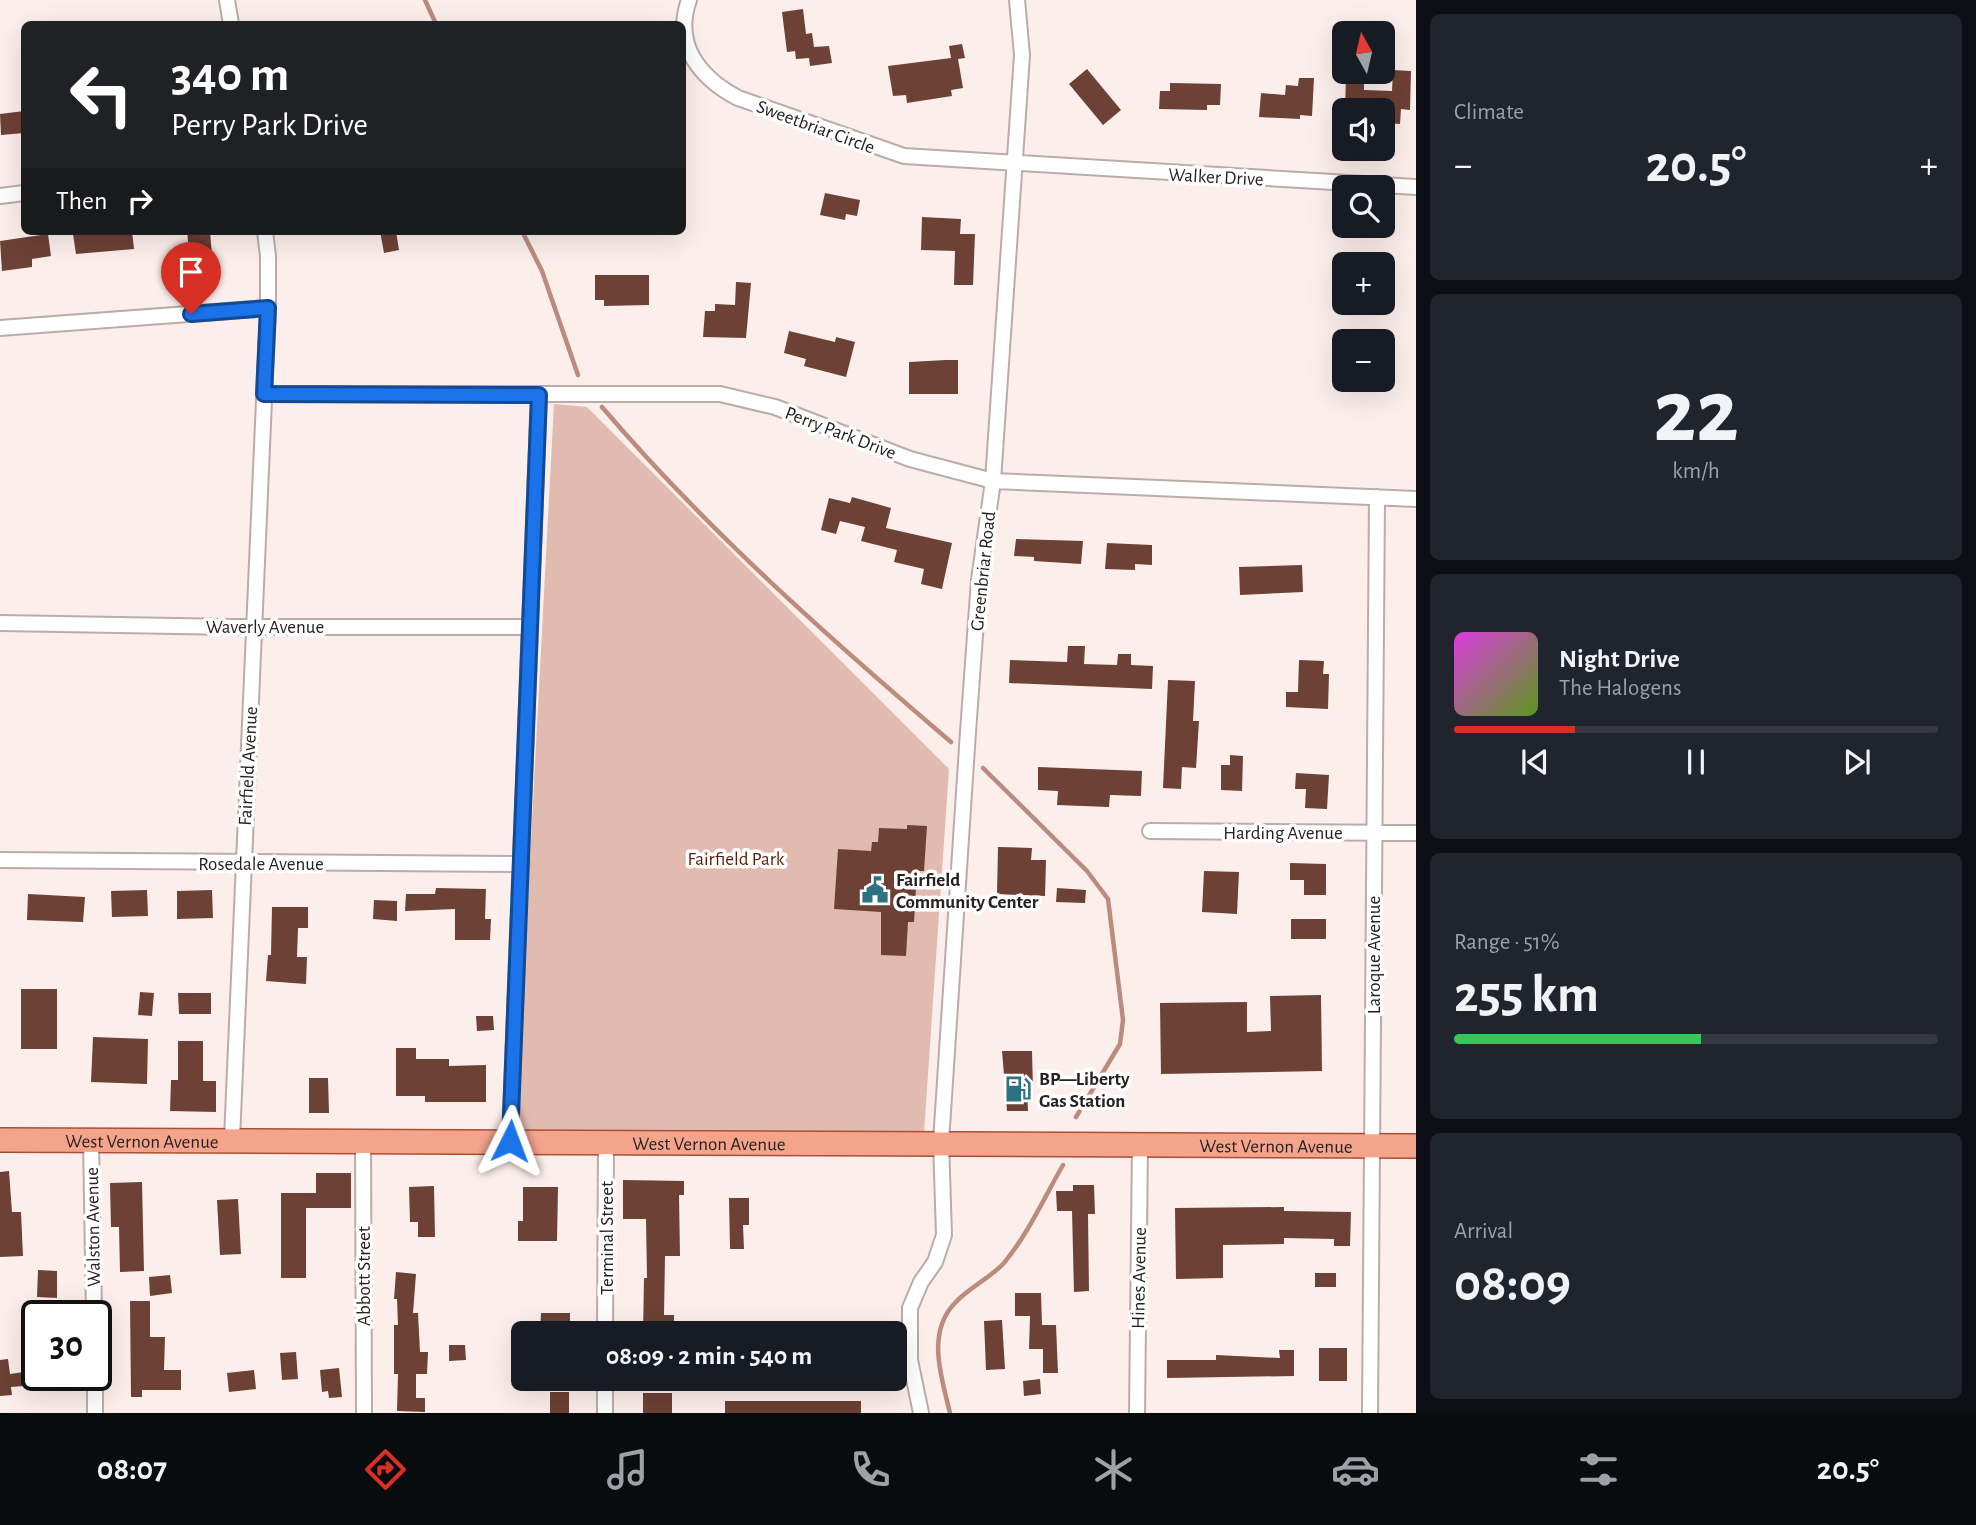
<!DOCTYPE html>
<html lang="en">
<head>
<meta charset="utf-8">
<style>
  body { margin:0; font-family:"Alegreya Sans",sans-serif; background:#20242c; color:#f1f3f6; height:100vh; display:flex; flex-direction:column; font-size:26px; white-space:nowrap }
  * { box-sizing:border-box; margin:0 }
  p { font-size:23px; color:#9ea1a6 }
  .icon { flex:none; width:38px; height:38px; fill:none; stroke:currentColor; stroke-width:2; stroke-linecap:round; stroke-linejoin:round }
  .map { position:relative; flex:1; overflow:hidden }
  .details { display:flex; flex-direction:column; gap:14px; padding:14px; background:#0d0f14; width:560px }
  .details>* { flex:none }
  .top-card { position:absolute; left:21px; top:21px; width:665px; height:214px; border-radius:10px; box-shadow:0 7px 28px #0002; background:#202124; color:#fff; overflow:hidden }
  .needle { width:46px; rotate:352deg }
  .controls { position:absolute; left:1332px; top:21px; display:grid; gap:14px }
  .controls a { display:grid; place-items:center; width:63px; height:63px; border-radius:10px; background:#171b24; box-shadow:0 7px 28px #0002; font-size:35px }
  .speed { position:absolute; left:21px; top:1300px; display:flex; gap:14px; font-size:35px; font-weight:700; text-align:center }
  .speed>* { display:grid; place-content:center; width:91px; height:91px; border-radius:50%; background:#171b24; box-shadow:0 7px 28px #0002; line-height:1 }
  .speed .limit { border:4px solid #111; border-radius:10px; background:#fff; color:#111 }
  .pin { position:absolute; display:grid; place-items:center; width:60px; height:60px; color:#fff; margin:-72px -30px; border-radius:50% 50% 50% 0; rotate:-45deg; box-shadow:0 0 7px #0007 }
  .pin .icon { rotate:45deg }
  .me { position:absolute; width:77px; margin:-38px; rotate:3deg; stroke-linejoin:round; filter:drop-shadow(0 0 5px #0008) }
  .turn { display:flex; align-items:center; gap:24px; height:147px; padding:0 35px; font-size:32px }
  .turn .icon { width:91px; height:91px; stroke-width:2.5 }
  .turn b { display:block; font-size:49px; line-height:60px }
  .then { display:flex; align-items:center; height:66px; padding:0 35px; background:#0003; gap:14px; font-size:26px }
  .big { font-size:52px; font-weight:600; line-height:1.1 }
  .details .widget { flex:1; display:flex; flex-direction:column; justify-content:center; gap:10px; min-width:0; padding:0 24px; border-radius:10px; background:#20242c }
  .details .dial { align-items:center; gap:0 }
  .dial b { font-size:91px; line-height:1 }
  .song { display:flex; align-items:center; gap:21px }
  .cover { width:84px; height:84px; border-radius:10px; background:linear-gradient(135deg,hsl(300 70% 55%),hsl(90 70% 35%)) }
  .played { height:7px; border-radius:4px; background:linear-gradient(90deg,#d93025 25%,#363941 25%) }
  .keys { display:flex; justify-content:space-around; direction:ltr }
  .heat { display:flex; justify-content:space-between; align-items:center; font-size:38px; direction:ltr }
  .charge { height:10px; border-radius:5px; background:linear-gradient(90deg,#34c759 51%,#363941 0) }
  .trip { position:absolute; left:511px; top:1321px; width:396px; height:70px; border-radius:10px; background:#171b24; box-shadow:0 7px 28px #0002; font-weight:600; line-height:70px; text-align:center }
  .menu { display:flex; height:112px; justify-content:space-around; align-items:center; background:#090b0e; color:#9ea1a6 }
  .menu .icon { width:49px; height:49px }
  .menu .selected { color:#d93025 }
  .menu b { font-size:32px; color:#f1f3f6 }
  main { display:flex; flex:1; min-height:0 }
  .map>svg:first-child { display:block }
  .green { fill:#e1bbb0 }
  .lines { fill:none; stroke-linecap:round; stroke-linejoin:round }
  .stream { stroke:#bc8b7c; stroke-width:4.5 }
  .building { fill:#6d4135 }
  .minor-casing { stroke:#baada9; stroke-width:18 }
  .primary-casing { stroke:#a94f34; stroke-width:26 }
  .minor { stroke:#fff; stroke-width:14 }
  .primary { stroke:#f5a48c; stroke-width:23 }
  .route-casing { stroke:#114b97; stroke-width:18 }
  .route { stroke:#1a73e8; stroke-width:12 }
  .labels { text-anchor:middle; stroke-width:7; stroke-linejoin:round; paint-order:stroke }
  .street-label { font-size:19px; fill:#262120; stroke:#fff }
  .park-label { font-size:19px; fill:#591c08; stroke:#fff }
  .poi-label { font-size:19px; font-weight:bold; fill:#262120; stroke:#fff; text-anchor:start }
</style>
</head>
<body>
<main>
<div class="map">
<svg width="1416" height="1413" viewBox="0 0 1416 1413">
  <rect width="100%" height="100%" fill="#fcefeb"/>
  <!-- green -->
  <path class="green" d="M 554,404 L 587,407 L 949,769 L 923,1147 L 515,1141 Z"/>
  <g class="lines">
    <!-- stream -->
    <path class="stream" d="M 425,0 L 436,24
      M 522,231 L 542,271 L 578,375
      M 602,407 C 707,530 829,638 951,742
      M 983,768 L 1087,871 L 1108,899 L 1123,1020 L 1120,1044 L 1076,1117
      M 950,1413 C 942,1379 926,1334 954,1304 C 968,1288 989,1279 1004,1263 C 1028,1234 1044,1198 1063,1165"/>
  </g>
  <!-- building -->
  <path class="building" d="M 803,9 L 806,34 L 812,33 L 814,47 L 829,46 L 832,63 L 810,66 L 809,58 L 796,59 L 795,51 L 787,52 L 782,12 Z
    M 962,44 L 965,58 L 958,59 L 963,88 L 951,90 L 952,96 L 907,103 L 906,95 L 893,96 L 888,66 L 951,58 L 949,46 Z
    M 1087,69 L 1121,110 L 1103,125 L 1069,84 Z
    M 1393,70 L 1411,71 L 1410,110 L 1401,109 L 1400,124 L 1382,123 L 1382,110 L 1345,110 L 1346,75 L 1364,75 L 1364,90 L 1392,91 Z
    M 1299,78 L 1314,78 L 1312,116 L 1300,115 L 1300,119 L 1259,117 L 1261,93 L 1285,95 L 1286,85 L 1298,86 Z
    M 1170,83 L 1221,84 L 1220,105 L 1207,105 L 1207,110 L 1159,109 L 1160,91 L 1170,91 Z
    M 24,111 L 24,133 L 1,135 L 0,114 Z
    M 825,193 L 860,200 L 857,216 L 846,214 L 845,220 L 820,215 Z
    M 922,217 L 961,219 L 960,234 L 975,234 L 973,285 L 954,285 L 955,251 L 921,250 Z
    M 99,231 L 132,231 L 134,249 L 76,254 L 73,234 Z
    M 187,231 L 210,231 L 213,268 L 191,270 Z
    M 380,231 L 396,231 L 399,250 L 384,253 Z
    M 48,234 L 51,256 L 32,259 L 32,267 L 2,271 L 0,241 Z
    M 595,275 L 649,275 L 649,305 L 604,306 L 604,300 L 595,300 Z
    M 736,282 L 751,283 L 746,338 L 703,337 L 705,311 L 715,311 L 715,304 L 735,305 Z
    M 789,331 L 835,342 L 836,337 L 855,342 L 846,377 L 804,366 L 806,359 L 784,353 Z
    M 946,360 L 958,360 L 958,394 L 909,394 L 909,362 Z
    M 852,497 L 891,508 L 886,528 L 952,543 L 942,589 L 921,584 L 924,569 L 894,562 L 897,550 L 861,541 L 865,527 L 840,521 L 836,534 L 821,530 L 829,498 L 850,503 Z
    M 1016,539 L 1083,541 L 1081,564 L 1034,561 L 1034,557 L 1014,556 Z
    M 1107,543 L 1152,545 L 1152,565 L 1135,564 L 1135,570 L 1105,569 Z
    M 1302,565 L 1303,592 L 1240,595 L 1239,567 Z
    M 1068,646 L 1085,646 L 1084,664 L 1117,665 L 1118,654 L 1131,654 L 1131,665 L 1153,666 L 1152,689 L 1009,683 L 1010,660 L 1067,662 Z
    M 1299,660 L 1324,661 L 1323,674 L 1329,674 L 1328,709 L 1286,707 L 1286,692 L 1298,692 Z
    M 1168,680 L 1195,681 L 1193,721 L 1199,721 L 1196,768 L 1182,767 L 1181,789 L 1163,788 Z
    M 1230,755 L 1243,756 L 1242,791 L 1221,790 L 1221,765 L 1230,765 Z
    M 1038,767 L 1142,771 L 1141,796 L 1110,795 L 1109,807 L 1057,805 L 1058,791 L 1038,790 Z
    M 1296,773 L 1329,775 L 1327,809 L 1305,808 L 1306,789 L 1295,789 Z
    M 907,825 L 927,826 L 924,871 L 917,871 L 914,922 L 908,922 L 906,956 L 881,955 L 881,912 L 834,909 L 838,849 L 871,851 L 872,842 L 878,842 L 879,828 L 907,829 Z
    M 998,847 L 1032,848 L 1031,860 L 1046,860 L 1045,896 L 997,894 Z
    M 1290,863 L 1326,864 L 1326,895 L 1304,895 L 1304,880 L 1290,880 Z
    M 1204,871 L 1239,872 L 1237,914 L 1202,912 Z
    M 436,888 L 486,889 L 485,919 L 491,919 L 490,940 L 455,940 L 455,909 L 405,911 L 406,894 L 435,894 Z
    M 1057,888 L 1086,890 L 1085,903 L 1056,902 Z
    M 147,890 L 148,916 L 112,917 L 111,891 Z
    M 212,890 L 213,918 L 177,919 L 177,891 Z
    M 28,894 L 85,897 L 83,922 L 27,920 Z
    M 374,900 L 397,901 L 397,921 L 373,919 Z
    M 272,907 L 308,907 L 308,928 L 298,928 L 297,957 L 307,957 L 306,984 L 266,981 L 268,955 L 271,955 Z
    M 1291,919 L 1326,919 L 1326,939 L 1291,939 Z
    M 21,989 L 57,989 L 57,1049 L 21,1049 Z
    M 140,992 L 154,993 L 152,1016 L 138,1015 Z
    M 178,993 L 211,993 L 211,1014 L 179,1014 Z
    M 1321,995 L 1322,1071 L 1161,1074 L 1160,1003 L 1247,1002 L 1247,1032 L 1271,1031 L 1270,996 Z
    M 476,1016 L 493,1016 L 494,1030 L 477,1031 Z
    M 93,1037 L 148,1039 L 147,1084 L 91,1082 Z
    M 178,1041 L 203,1041 L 203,1081 L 216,1081 L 216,1112 L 170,1111 L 171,1080 L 178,1080 Z
    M 396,1048 L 416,1048 L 416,1059 L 449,1059 L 449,1066 L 486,1065 L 486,1102 L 425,1102 L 425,1096 L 396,1096 Z
    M 1002,1051 L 1032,1051 L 1033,1089 L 1027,1089 L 1028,1111 L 1007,1111 Z
    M 309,1078 L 328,1078 L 329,1113 L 309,1113 Z
    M 9,1171 L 12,1212 L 21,1212 L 23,1256 L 0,1257 L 0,1172 Z
    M 316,1173 L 351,1173 L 351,1208 L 306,1208 L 306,1278 L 281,1278 L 281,1193 L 316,1193 Z
    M 623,1180 L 684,1181 L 684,1195 L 679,1195 L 680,1256 L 665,1256 L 664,1315 L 674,1315 L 674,1334 L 643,1334 L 644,1278 L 647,1278 L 646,1219 L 623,1219 Z
    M 142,1182 L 144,1271 L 120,1272 L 119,1227 L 111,1227 L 110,1183 Z
    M 1073,1185 L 1094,1185 L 1095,1214 L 1088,1214 L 1089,1291 L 1074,1292 L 1072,1211 L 1057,1211 L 1056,1191 L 1073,1191 Z
    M 434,1186 L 435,1237 L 418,1237 L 418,1222 L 410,1222 L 409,1187 Z
    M 523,1187 L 558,1187 L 557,1241 L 518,1241 L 518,1221 L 523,1221 Z
    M 729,1198 L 749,1198 L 749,1225 L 743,1225 L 744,1249 L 730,1249 Z
    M 238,1199 L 241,1254 L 220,1255 L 217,1200 Z
    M 1284,1207 L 1284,1211 L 1351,1212 L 1350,1246 L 1334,1246 L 1334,1239 L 1284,1238 L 1284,1244 L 1223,1245 L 1223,1278 L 1176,1279 L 1175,1208 Z
    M 38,1270 L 57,1271 L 57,1298 L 37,1297 Z
    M 396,1272 L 416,1274 L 413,1313 L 418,1313 L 420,1352 L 428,1352 L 427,1374 L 416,1374 L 416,1398 L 425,1398 L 425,1412 L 397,1411 L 398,1374 L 394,1374 L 394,1325 L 398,1325 L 397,1299 L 394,1299 Z
    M 1315,1273 L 1336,1273 L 1336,1287 L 1315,1287 Z
    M 170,1275 L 172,1293 L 150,1296 L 149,1277 Z
    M 1015,1293 L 1041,1293 L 1042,1325 L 1056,1325 L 1058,1373 L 1043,1373 L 1043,1349 L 1029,1349 L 1030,1316 L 1015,1316 Z
    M 130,1301 L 150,1301 L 150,1337 L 165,1337 L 164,1370 L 181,1370 L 181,1390 L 142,1390 L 142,1397 L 131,1397 Z
    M 541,1313 L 570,1313 L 570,1334 L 540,1332 Z
    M 1002,1320 L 1005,1369 L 986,1370 L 984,1321 Z
    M 449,1345 L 465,1345 L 466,1360 L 449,1361 Z
    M 1319,1348 L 1347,1348 L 1347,1381 L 1319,1381 Z
    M 1279,1350 L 1294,1350 L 1294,1376 L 1167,1378 L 1167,1360 L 1216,1360 L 1216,1355 L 1280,1358 Z
    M 296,1352 L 298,1379 L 282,1380 L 280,1353 Z
    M 8,1359 L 10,1374 L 37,1370 L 37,1385 L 11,1387 L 12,1395 L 0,1396 L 0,1360 Z
    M 339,1368 L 342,1397 L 329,1398 L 328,1391 L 322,1392 L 320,1370 Z
    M 254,1370 L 256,1389 L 229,1392 L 227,1373 Z
    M 1040,1379 L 1041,1394 L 1024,1396 L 1023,1381 Z
    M 550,1392 L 569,1392 L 569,1413 L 550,1413 Z
    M 643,1393 L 672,1393 L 672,1413 L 643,1413 Z
    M 725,1401 L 861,1401 L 861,1413 L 725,1413 Z"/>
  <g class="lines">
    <!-- minor casing -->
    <g class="minor-casing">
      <path id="minor" d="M 227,0 L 231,24
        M 689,0 C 673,45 700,78 738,98 L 904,156 L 1416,187
        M 0,196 L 24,193
        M 0,328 L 268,308
        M 264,394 L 720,394 L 775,407 L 910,459 L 993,481 L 1416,499
        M 0,623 L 235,627 L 529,627
        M 1150,831 L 1416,833
        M 0,860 L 522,864
        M 91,1139 L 94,1316
        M 232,1139 L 268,308 L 268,256 L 265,231
        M 363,1139 L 364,1413
        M 510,1141 L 539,395
        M 605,1334 L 606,1142
        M 95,1376 L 95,1413
        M 605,1413 L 605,1379
        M 921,1413 L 910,1360 L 910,1308 L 921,1282 L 935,1262 L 944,1235 L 941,1142 L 968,732 L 979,580 L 993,481 L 1022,55 L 1017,0
        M 1137,1413 L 1140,1144
        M 1370,1413 L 1377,497"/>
    </g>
    <!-- primary casing -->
    <g class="primary-casing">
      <g id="primary">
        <path id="s1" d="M 0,1140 L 1416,1146"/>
      </g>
    </g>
    <!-- minor -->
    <use href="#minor" class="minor"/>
    <!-- primary -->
    <use href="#primary" class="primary"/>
  </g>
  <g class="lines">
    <!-- route casing -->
    <g class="route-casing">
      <path id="route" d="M 191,314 L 268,308 L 264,394 L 539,395 L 510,1141"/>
    </g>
    <!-- route -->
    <use href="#route" class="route"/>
  </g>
  <!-- icons -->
  <defs>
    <g id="civic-bare" transform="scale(2.1)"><path d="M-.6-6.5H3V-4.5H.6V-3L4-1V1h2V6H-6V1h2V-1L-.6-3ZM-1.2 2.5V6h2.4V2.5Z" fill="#2e7182" stroke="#fff" stroke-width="2.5" paint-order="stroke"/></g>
    <g id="fuel-bare" transform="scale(2.1)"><path d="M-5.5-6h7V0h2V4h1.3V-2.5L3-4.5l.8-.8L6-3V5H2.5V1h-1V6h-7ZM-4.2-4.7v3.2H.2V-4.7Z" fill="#2e7182" stroke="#fff" stroke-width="2.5" paint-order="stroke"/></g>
  </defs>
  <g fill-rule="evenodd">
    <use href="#civic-bare" x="875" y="890"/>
    <use href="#fuel-bare" x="1018" y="1089"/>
  </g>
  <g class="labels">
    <!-- street labels -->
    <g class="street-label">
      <text transform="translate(816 126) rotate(20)" y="7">Sweetbriar Circle</text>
      <text transform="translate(1216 176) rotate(3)" y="7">Walker Drive</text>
      <text transform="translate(841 432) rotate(21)" y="7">Perry Park Drive</text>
      <text transform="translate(982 571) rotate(-84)" y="7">Greenbriar Road</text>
      <text x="265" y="633">Waverly Avenue</text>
      <text transform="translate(247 766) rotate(-87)" y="7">Fairfield Avenue</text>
      <text x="1283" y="839">Harding Avenue</text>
      <text x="261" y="870">Rosedale Avenue</text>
      <text transform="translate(1373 955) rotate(-90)" y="7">Laroque Avenue</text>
      <text dy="7" stroke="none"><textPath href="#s1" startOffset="142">West Vernon Avenue</textPath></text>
      <text dy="7" stroke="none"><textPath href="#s1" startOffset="709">West Vernon Avenue</textPath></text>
      <text dy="7" stroke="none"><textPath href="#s1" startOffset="1276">West Vernon Avenue</textPath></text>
      <text transform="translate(92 1227) rotate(-91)" y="7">Walston Avenue</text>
      <text transform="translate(606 1238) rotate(-90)" y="7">Terminal Street</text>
      <text transform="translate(363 1276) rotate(-90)" y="7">Abbott Street</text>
      <text transform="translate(1138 1278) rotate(-89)" y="7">Hines Avenue</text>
    </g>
    <!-- park labels -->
    <g class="park-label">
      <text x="736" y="865">Fairfield Park</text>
    </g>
    <!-- poi labels -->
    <g class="poi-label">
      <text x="896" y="886">Fairfield<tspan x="896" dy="22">Community Center</tspan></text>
      <text x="1039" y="1085">BP—Liberty<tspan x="1039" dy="22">Gas Station</tspan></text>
    </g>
  </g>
</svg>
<div class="controls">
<a><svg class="needle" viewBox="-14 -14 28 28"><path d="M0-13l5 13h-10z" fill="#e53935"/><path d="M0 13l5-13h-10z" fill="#9ea1a6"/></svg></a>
<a><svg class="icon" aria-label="sound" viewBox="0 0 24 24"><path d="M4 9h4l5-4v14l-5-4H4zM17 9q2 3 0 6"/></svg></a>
<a><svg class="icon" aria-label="search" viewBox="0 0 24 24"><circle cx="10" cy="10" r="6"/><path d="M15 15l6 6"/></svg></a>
<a>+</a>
<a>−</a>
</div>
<div class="speed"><div class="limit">30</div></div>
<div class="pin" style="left:191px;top:314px;background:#d93025"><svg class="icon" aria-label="arrive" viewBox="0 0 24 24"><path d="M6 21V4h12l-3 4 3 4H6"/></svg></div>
<svg class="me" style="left:510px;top:1141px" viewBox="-20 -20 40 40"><path d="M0-17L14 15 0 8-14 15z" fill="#1a73e8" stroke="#fff" stroke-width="4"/></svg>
<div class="trip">08:09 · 2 min · 540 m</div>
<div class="top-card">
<div class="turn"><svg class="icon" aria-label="left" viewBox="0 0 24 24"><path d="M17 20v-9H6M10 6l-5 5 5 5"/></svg><div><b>340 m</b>Perry Park Drive</div></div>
<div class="then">Then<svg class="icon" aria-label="right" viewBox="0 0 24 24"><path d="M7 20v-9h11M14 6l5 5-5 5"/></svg></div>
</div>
</div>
<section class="details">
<div class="widget"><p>Climate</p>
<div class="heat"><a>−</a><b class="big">20.5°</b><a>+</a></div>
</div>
<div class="widget dial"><b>22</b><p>km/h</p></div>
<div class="widget">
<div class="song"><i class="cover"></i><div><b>Night Drive</b><p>The Halogens</p></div></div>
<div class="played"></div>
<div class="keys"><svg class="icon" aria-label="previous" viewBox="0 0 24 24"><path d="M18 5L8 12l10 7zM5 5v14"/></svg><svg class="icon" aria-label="pause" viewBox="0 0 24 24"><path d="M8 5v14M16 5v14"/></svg><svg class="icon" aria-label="next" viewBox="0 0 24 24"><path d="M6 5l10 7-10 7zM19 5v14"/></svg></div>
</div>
<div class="widget"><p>Range · 51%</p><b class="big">255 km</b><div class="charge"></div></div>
<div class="widget"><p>Arrival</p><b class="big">08:09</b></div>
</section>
</main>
<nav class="menu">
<b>08:07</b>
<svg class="icon selected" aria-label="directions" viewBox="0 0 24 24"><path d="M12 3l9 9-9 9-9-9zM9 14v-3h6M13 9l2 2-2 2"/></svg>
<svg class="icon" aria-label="music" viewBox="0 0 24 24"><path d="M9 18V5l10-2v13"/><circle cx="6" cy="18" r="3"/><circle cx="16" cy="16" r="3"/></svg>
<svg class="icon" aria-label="phone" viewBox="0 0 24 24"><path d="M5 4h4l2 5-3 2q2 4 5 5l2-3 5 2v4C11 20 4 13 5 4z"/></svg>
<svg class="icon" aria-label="climate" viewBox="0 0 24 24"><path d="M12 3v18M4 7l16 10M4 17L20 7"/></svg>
<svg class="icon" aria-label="car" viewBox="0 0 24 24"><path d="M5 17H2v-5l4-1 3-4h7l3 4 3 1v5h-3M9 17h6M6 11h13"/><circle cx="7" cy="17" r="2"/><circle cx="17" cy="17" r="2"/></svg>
<svg class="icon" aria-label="filters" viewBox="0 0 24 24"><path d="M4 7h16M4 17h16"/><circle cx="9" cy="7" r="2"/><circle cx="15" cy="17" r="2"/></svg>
<b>20.5°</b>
</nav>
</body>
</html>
